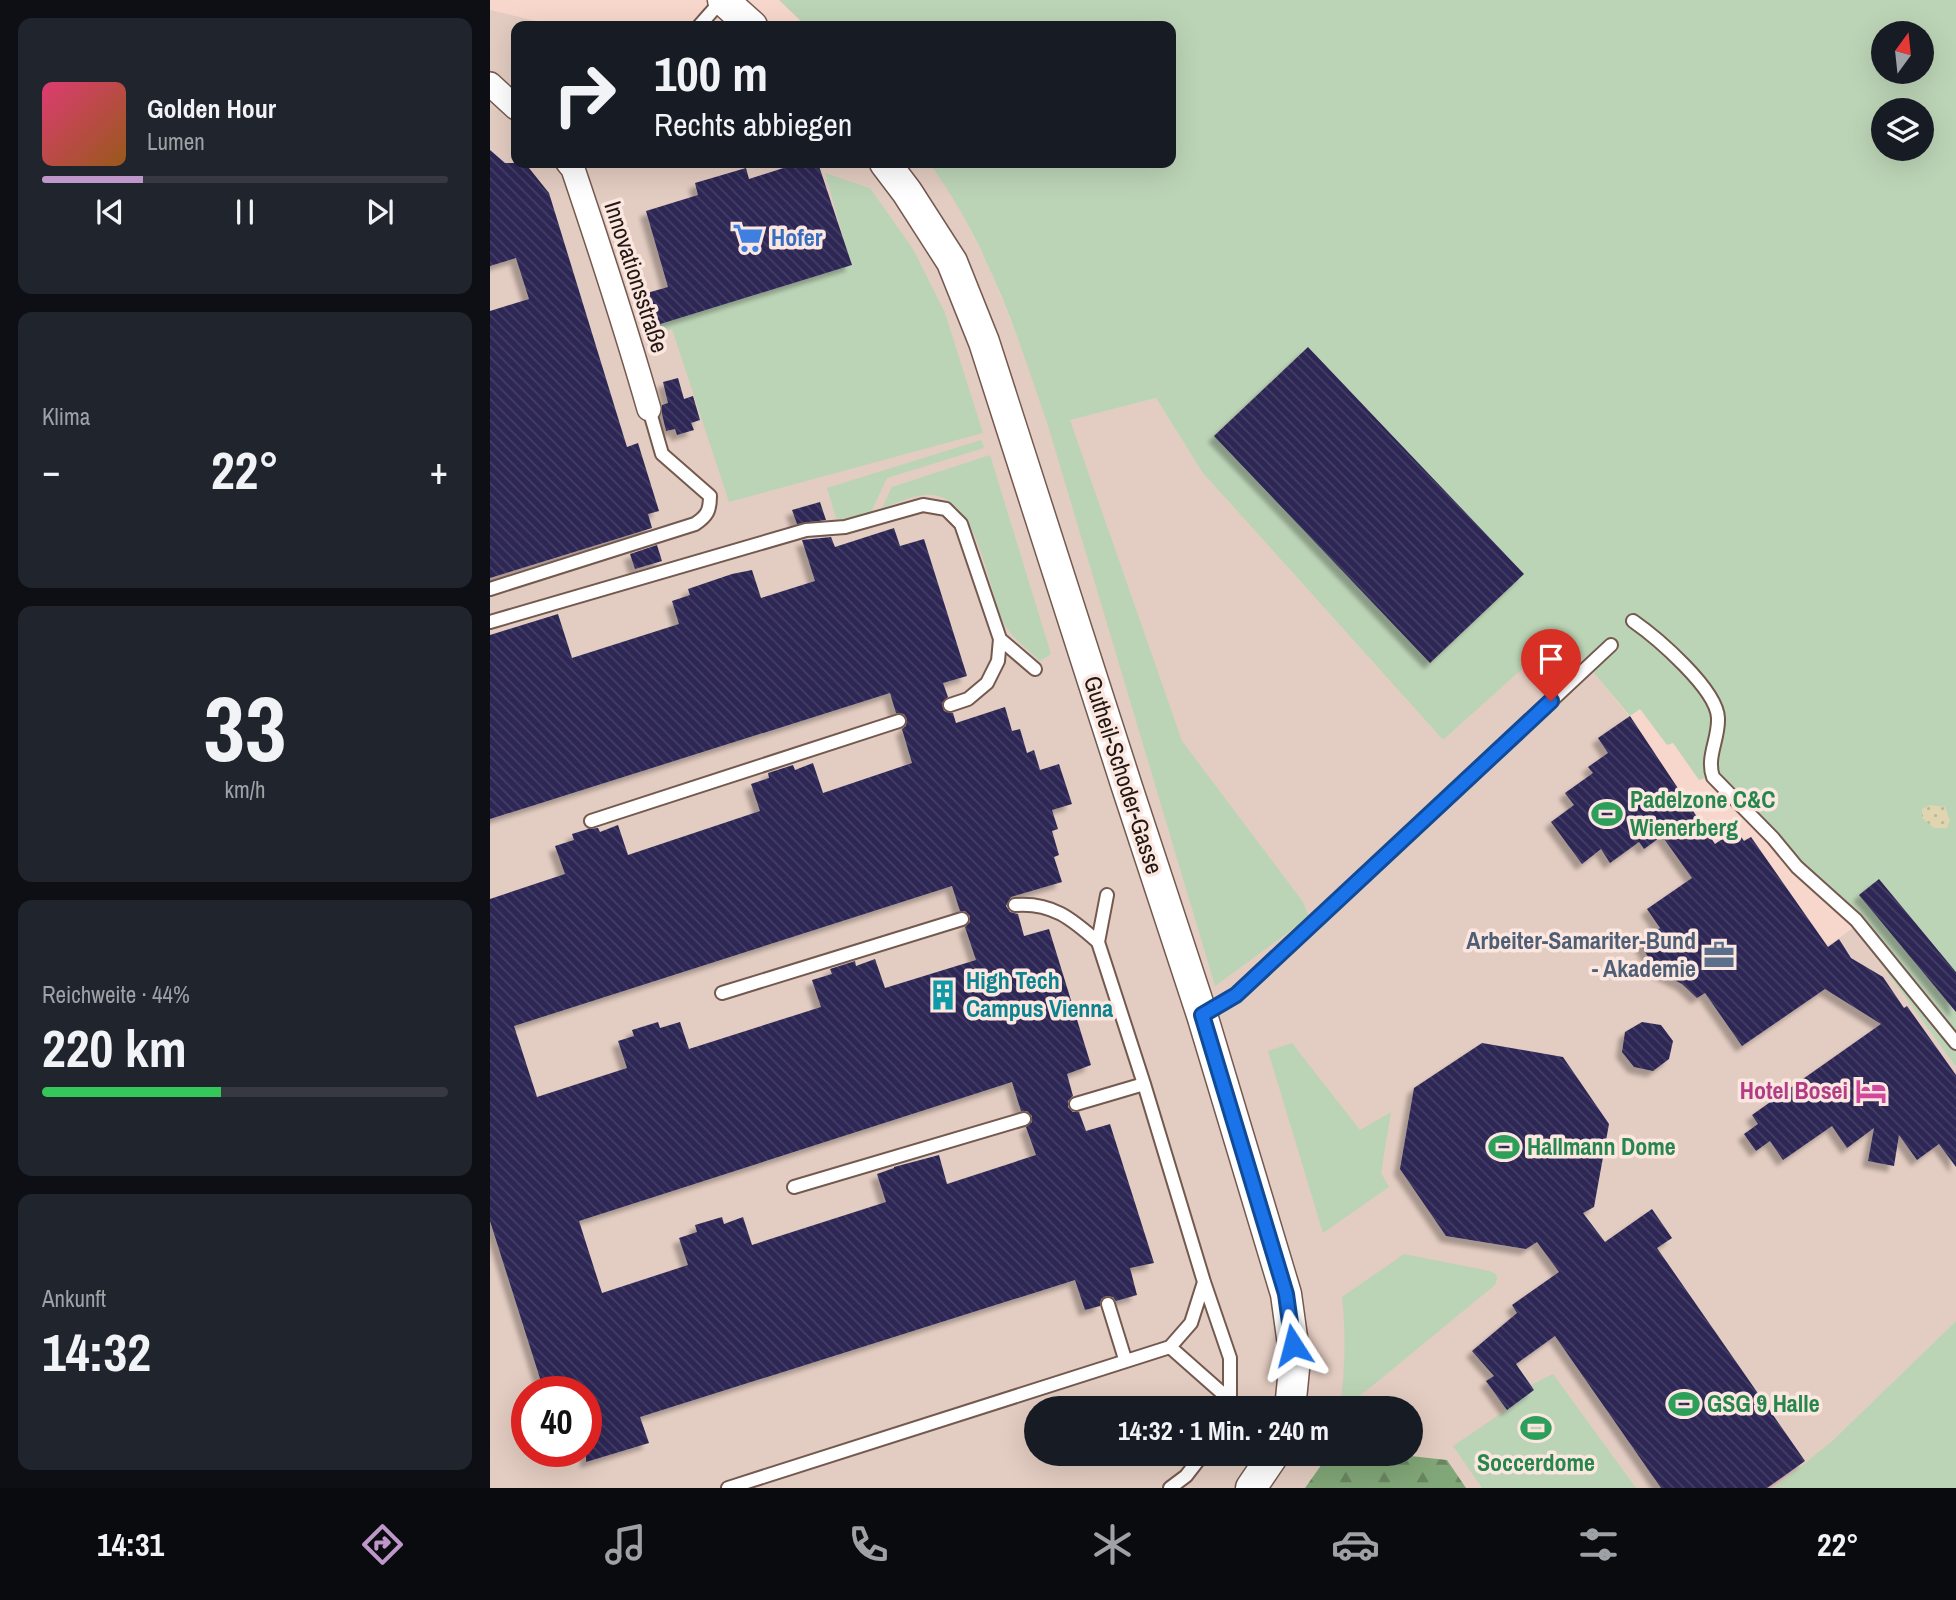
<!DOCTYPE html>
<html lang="de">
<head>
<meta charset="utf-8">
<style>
  body { margin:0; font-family:"Archivo Narrow",sans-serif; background:#20242c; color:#f1f3f6; height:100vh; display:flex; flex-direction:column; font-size:26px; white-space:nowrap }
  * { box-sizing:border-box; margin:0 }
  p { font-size:23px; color:#9ea1a6 }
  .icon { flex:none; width:38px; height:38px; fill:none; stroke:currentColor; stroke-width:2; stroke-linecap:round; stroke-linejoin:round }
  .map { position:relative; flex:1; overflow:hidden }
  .details { display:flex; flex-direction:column; gap:18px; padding:18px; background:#0d0f14; width:490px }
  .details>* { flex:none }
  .banner { position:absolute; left:21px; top:21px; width:665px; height:147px; border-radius:14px; box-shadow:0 7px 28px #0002; background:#171b24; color:#f1f3f6; overflow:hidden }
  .needle { width:46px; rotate:15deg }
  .buttons { position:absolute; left:1381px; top:21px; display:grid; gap:14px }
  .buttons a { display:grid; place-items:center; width:63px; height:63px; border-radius:50%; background:#171b24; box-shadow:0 7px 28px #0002; font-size:35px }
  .speed { position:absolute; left:21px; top:1376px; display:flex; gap:14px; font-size:35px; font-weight:700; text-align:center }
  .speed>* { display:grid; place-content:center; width:91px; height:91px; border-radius:50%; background:#171b24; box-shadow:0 7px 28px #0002; line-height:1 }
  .speed .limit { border:10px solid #d22; background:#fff; color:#111 }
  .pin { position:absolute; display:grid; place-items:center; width:60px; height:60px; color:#fff; margin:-72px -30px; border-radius:50% 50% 50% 0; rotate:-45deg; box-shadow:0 0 7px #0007 }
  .pin .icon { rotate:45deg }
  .me { position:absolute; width:77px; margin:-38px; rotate:351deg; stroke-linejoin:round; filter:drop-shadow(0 0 5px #0008) }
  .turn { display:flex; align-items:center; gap:24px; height:147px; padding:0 28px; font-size:32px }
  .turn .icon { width:91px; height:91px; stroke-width:2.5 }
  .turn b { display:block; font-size:49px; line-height:60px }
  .big { font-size:52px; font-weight:700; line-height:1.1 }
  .details .widget { flex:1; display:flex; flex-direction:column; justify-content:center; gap:10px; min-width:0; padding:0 24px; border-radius:14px; background:#20242c }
  .details .dial { align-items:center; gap:0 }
  .dial b { font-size:91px; line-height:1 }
  .song { display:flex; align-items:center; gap:21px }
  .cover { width:84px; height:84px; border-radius:10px; background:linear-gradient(135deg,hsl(340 70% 55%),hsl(30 70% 35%)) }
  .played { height:7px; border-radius:4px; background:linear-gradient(90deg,#be96c9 25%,#363941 25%) }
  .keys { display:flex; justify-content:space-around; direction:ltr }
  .heat { display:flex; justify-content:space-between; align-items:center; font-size:38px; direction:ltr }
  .charge { height:10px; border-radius:5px; background:linear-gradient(90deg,#34c759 44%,#363941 0) }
  .trip { position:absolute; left:534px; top:1396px; width:399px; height:70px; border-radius:35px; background:#171b24; box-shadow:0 7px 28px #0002; font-weight:700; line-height:70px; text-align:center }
  .tab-bar { display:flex; height:112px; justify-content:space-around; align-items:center; background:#090b0e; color:#9ea1a6 }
  .tab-bar .icon { width:49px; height:49px }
  .tab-bar .active { color:#be96c9 }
  .tab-bar b { font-size:32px; color:#f1f3f6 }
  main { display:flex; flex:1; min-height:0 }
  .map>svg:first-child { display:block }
  .commercial { fill:#e3ccc1; fill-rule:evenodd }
  .green { fill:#bcd4b6; fill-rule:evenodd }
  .forest { fill:url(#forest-firs) }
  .sand { fill:url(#sand-dots) }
  .building { fill:url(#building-back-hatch); fill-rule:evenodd; filter:url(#shadow) }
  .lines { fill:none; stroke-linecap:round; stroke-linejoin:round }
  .service-casing { stroke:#74594f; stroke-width:16 }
  .minor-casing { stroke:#74594f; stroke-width:26 }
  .tertiary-casing { stroke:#74594f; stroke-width:33 }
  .service { stroke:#fff; stroke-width:12 }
  .minor { stroke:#fff; stroke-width:23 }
  .tertiary { stroke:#fff; stroke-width:30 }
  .route-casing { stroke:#114b97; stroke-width:18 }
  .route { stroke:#1a73e8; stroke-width:12 }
  .labels { text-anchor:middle; stroke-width:7; stroke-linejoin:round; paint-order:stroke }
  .shop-label { font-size:24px; font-weight:bold; fill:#366cbe; stroke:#fbe7e0; text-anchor:start }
  .street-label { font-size:24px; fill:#221712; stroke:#fbe7e0 }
  .leisure-label { font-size:24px; font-weight:bold; fill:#27864d; stroke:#fbe7e0; text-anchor:start }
  .service-label { font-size:24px; font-weight:bold; fill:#4e5e75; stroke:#fbe7e0; text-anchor:end }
  .culture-label { font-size:24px; font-weight:bold; fill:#0d838f; stroke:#fbe7e0; text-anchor:start }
  .hotel-label { font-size:24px; font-weight:bold; fill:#b23c85; stroke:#fbe7e0; text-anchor:end }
</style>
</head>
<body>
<main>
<section class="details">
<div class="widget">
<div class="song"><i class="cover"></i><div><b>Golden Hour</b><p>Lumen</p></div></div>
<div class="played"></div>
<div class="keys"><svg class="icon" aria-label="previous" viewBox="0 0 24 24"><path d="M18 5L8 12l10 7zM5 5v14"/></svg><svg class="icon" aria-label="pause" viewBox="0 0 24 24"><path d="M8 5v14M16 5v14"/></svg><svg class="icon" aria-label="next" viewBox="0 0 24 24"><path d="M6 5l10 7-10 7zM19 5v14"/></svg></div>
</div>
<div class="widget"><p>Klima</p>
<div class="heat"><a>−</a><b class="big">22°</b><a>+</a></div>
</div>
<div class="widget dial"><b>33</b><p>km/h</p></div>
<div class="widget"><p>Reichweite · 44%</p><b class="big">220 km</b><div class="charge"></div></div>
<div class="widget"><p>Ankunft</p><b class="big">14:32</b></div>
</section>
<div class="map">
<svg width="1466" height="1488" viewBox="0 0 1466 1488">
  <defs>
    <pattern id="forest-firs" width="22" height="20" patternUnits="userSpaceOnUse" patternTransform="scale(1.75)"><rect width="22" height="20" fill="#81a677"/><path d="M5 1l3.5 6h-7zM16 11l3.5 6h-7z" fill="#698660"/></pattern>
    <pattern id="sand-dots" width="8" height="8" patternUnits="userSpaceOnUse" patternTransform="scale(1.75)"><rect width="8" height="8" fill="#dfd5b1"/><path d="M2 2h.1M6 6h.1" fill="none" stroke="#bfb697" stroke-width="1.8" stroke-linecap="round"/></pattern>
    <pattern id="building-back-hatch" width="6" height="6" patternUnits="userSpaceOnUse" patternTransform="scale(1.75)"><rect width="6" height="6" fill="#2d2855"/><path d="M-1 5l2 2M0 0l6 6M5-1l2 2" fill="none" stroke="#433e64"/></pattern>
    <filter id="shadow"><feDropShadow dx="-6" dy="6" stdDeviation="2" flood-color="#0004"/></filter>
  </defs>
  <rect width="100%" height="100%" fill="#f7d7cb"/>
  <!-- commercial -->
  <path class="commercial" d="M 0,10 L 66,26 L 26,26 L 26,163 L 439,163 L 462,194 L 499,266 L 537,362 L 559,428 L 566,423 L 666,398 L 712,472 L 953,740 L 1071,633 L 1140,717 L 1224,844 L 1246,830 L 1254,840 L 1261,837 L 1337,947 L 1364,927 L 1466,1067 L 1466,1321 L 1342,1441 L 1284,1488 L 976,1488 L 957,1460 L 903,1454 L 920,1454 L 920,1409 L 546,1409 L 546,1454 L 839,1454 L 815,1488 L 0,1488 ZM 37,1391 L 96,1391 L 96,1451 L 37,1451 Z"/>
  <!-- green -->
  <path class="green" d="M 289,0 L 1466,0 L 1466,1067 L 1364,927 L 1218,777 L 1209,780 L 1183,743 L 1177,745 L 1150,709 L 1140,716 L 1071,634 L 953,740 L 712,472 L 666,398 L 580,420 L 692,741 L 813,902 L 819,917 L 725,986 L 559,429 C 528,337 497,241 439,163 L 681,163 L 681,26 L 316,26 ZM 1393,33 L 1432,33 L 1432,72 L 1393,72 ZM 1393,110 L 1432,110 L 1432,149 L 1393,149 Z
    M 335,173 L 380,188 L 423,249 L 455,313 L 493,433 L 239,502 L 182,329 L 157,335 L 154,328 L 361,265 Z
    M 491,440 L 494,448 L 397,478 L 381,512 L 352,519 L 346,518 L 337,488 Z
    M 500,455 L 561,654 L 550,661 C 539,650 520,637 513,622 C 497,586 487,489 434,495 C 420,496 405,504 392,508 L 402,487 Z
    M 802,1043 L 870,1130 L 901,1112 L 891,1173 L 899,1187 L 833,1233 L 778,1051 Z
    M 914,1254 L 1000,1271 L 1006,1274 L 1007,1279 L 1005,1285 L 854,1409 L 850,1409 C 855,1371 856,1335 852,1297 Z
    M 1466,1321 L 1466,1488 L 1284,1488 L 1342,1441 Z
    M 1024,1362 L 1041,1385 L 1063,1374 L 1146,1488 L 992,1488 L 963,1446 L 1016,1410 L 996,1381 Z"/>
  <!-- forest -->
  <path class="forest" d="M 839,1454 L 903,1454 L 957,1460 L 976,1488 L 815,1488 Z"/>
  <!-- sand -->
  <path class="sand" d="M 1440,805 L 1455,807 L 1460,820 L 1457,828 L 1444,828 L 1432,818 L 1432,809 Z"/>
  <!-- building -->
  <path class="building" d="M 0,150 L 15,163 L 35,163 L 59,193 L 137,447 L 148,443 L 169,511 L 158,514 L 162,528 L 0,578 L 0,311 L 39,299 L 26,258 L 0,266 Z
    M 309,163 L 328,163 L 362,265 L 167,325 L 157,293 L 178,287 L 156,211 L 208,195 L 205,183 L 256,168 L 259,179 Z
    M 818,347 L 1034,574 L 940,663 L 724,436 Z
    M 188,378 L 194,399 L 203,396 L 210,420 L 201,423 L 204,430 L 187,435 L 185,429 L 176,431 L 172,414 L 172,405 L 178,403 L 173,382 Z
    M 330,502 L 336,520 L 307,524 L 302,510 Z
    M 404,528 L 410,546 L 434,539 L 477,676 L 453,683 L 458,697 L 452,703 L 454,711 L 463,713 L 466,723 L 515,707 L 522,731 L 530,729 L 537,753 L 544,750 L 550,770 L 569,764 L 582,804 L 562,810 L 568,829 L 562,831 L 569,855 L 564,857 L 572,882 L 521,897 L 516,906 L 520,912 L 528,914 L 534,936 L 559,929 L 601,1065 L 577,1074 L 583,1096 L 578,1101 L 578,1107 L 583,1112 L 589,1112 L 596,1131 L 620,1124 L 664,1263 L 640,1268 L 647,1295 L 626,1301 L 623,1297 L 616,1296 L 611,1299 L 610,1306 L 595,1310 L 585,1280 L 150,1417 L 159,1443 L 96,1462 L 96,1391 L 54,1391 L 0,1221 L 0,899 L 75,874 L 65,846 L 84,840 L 82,834 L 98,829 L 108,828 L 110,832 L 128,825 L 138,855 L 270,811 L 261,784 L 279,778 L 278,773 L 303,765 L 305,770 L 323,763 L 333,793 L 422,763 L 412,729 L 416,726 L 417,719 L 414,714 L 406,713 L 400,693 L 0,819 L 0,635 L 68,614 L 82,658 L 189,624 L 182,601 L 200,595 L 198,589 L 242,574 L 262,570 L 271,598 L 325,581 L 312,540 L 341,537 L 345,547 ZM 462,886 L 470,911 L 475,911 L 480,916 L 480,922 L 475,927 L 486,960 L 395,988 L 385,959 L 366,966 L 365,961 L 340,969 L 342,974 L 322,980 L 331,1007 L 199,1049 L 190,1022 L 170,1028 L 168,1022 L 142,1030 L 144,1036 L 128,1041 L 137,1068 L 47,1097 L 24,1026 ZM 522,1082 L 531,1111 L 537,1111 L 542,1116 L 542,1122 L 536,1127 L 546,1155 L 457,1184 L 449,1155 L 404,1167 L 404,1168 L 387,1174 L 396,1202 L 262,1245 L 253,1217 L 234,1224 L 232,1217 L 205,1225 L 207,1232 L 189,1238 L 198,1265 L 112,1293 L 89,1221 Z
    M 167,545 L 172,561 L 145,569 L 140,554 Z
    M 1140,716 L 1225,844 L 1246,830 L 1254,841 L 1261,837 L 1338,947 L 1349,939 L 1361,958 L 1393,977 L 1414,1008 L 1417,1006 L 1466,1075 L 1466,1167 L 1449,1144 L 1427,1160 L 1409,1135 L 1404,1166 L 1378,1161 L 1384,1128 L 1357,1148 L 1342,1126 L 1293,1160 L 1280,1141 L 1266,1151 L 1254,1134 L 1268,1124 L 1262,1115 L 1391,1024 L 1335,989 L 1252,1046 L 1215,993 L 1207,998 L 1192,984 L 1155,965 L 1160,960 L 1149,942 L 1170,928 L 1157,909 L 1202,878 L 1172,836 L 1154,849 L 1149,842 L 1120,863 L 1111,849 L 1092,864 L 1061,822 L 1084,805 L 1075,793 L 1103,773 L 1098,767 L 1118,753 L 1108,738 Z
    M 1389,879 L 1466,972 L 1466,1012 L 1369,895 Z
    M 1152,1022 L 1171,1025 L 1183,1041 L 1179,1059 L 1163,1071 L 1144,1067 L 1132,1052 L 1135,1032 Z
    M 992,1043 L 1073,1057 L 1119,1124 L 1104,1207 L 1093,1213 L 1115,1242 L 1162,1209 L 1182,1238 L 1167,1248 L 1315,1461 L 1277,1488 L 1171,1488 L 1065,1336 L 1026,1364 L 1044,1390 L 1017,1410 L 996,1381 L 1004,1376 L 982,1351 L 1027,1313 L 1022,1305 L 1069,1272 L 1047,1242 L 1036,1249 L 956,1236 L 910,1169 L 924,1088 Z"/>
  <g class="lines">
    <!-- service casing -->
    <g class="service-casing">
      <path id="service" d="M 209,26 L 232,0
        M 0,589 L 205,524 C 217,516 220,511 220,496 L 172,454 L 159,409
        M 1143,621 C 1166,637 1227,689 1228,718 C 1229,739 1216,757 1223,777 L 1283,838 L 1307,867 L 1366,920 L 1466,1043
        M 0,622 L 316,530 L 355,527 L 433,505 L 456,509 L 471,524 L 510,639 L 508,661 L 497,683 L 478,699 L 460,705
        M 510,639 L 545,669
        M 101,821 L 409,721
        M 617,895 L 608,942 L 654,1084 L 714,1282 L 740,1358 L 740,1400
        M 525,905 C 562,902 582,919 608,942
        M 232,993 L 472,919
        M 712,1015 L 746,995 L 1121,645
        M 586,1104 L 654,1084
        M 304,1187 L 534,1119
        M 618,1304 L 635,1359
        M 680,1347 L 701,1323 L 714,1282
        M 238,1488 L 680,1347 L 740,1400 L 738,1409
        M 680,1488 L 696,1476 L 713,1454"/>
    </g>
    <!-- minor casing -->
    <g class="minor-casing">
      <path id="minor" d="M 0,84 L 26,108
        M 78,163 L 83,169 C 110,249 136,329 159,409"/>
    </g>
    <!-- tertiary casing -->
    <g class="tertiary-casing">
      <path id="tertiary" d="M 233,0 L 262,26
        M 395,163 L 417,192 L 462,262 L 494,342 L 637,787 L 712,1015 L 796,1294 L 805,1359 L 800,1409
        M 761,1488 L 784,1454"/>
    </g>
    <!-- service -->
    <use href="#service" class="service"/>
    <!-- minor -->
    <use href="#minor" class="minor"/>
    <!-- tertiary -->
    <use href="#tertiary" class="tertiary"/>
  </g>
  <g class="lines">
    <!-- route casing -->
    <g class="route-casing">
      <path id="route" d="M 803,1345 L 796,1294 L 712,1015 L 746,995 L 1061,701"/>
    </g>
    <!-- route -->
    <use href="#route" class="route"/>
  </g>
  <!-- icons -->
  <defs>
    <g id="supermarket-bare" transform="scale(2.415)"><path d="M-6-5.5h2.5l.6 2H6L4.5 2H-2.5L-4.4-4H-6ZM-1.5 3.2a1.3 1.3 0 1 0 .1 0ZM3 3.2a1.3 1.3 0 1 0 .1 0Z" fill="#3f7fe0" stroke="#fbe7e0" stroke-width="2.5" paint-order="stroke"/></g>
    <g id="stadium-bare" transform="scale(2.415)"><path d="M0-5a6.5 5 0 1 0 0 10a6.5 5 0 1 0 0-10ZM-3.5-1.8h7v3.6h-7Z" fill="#2e9e5b" stroke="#fbe7e0" stroke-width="2.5" paint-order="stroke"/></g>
    <g id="office-bare" transform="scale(2.415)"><path d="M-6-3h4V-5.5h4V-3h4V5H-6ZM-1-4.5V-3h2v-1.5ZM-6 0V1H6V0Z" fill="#5c6f8a" stroke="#fbe7e0" stroke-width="2.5" paint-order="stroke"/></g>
    <g id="building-bare" transform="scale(2.415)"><path d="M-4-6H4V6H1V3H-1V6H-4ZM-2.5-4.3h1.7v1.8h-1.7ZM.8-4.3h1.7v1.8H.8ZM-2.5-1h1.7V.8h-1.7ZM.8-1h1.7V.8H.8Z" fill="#0f9aa8" stroke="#fbe7e0" stroke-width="2.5" paint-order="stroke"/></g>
    <g id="hotel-bare" transform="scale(2.415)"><path d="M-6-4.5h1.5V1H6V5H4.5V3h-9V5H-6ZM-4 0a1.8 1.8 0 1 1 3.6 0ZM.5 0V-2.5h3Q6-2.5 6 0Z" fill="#d1479c" stroke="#fbe7e0" stroke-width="2.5" paint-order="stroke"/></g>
  </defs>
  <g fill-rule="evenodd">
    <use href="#supermarket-bare" x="258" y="238"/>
    <use href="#stadium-bare" x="1117" y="814"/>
    <use href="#office-bare" x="1229" y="955"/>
    <use href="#building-bare" x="453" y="995"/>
    <use href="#hotel-bare" x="1381" y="1091"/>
    <use href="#stadium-bare" x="1014" y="1147"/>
    <use href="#stadium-bare" x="1194" y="1404"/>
    <use href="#stadium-bare" x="1046" y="1428"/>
  </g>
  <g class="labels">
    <!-- shop labels -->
    <g class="shop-label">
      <text x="281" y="246">Hofer</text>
    </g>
    <!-- street labels -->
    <g class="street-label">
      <text transform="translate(146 277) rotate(72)" y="8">Innovationsstraße</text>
      <text transform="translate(633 775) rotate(72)" y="8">Gutheil-Schoder-Gasse</text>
    </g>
    <!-- leisure labels -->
    <g class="leisure-label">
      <text x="1140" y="808">Padelzone C&amp;C<tspan x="1140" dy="28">Wienerberg</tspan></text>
      <text x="1037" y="1155">Hallmann Dome</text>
      <text x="1217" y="1412">GSG 9 Halle</text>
      <text x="1046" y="1471" text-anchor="middle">Soccerdome</text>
    </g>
    <!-- service labels -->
    <g class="service-label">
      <text x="1206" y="949">Arbeiter-Samariter-Bund<tspan x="1206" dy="28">- Akademie</tspan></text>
    </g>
    <!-- culture labels -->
    <g class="culture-label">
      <text x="476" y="989">High Tech<tspan x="476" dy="28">Campus Vienna</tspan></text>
    </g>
    <!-- hotel labels -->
    <g class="hotel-label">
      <text x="1358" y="1099">Hotel Bosei</text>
    </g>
  </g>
</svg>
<div class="buttons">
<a><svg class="needle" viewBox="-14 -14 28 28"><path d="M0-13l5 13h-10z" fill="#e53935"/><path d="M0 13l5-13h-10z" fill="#9ea1a6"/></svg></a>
<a><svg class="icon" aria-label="layers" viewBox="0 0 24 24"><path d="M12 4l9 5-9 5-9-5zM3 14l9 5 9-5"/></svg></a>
</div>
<div class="speed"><div class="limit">40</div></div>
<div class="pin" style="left:1061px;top:701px;background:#d93025"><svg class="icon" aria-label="arrive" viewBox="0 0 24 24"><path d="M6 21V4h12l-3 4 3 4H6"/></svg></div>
<svg class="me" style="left:803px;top:1345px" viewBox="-20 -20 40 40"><path d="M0-17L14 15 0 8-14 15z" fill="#1a73e8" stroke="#fff" stroke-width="4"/></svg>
<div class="trip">14:32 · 1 Min. · 240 m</div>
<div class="banner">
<div class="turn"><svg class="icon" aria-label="right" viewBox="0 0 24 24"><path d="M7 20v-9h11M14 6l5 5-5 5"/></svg><div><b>100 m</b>Rechts abbiegen</div></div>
</div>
</div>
</main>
<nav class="tab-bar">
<b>14:31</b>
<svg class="icon active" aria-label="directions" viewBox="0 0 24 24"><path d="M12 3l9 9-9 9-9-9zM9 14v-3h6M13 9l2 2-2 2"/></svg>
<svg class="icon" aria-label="music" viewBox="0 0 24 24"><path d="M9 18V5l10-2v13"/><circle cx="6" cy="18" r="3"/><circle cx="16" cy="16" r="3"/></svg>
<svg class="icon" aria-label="phone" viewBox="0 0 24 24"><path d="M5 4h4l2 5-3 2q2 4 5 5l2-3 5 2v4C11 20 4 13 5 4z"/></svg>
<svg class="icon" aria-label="climate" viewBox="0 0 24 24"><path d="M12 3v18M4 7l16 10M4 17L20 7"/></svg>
<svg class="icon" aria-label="car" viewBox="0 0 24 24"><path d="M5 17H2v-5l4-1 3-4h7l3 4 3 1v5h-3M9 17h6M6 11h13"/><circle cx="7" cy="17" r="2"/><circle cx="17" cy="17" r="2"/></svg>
<svg class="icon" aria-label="filters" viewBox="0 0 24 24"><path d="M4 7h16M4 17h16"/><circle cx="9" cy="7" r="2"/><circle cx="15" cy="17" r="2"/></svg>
<b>22°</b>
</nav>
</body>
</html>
